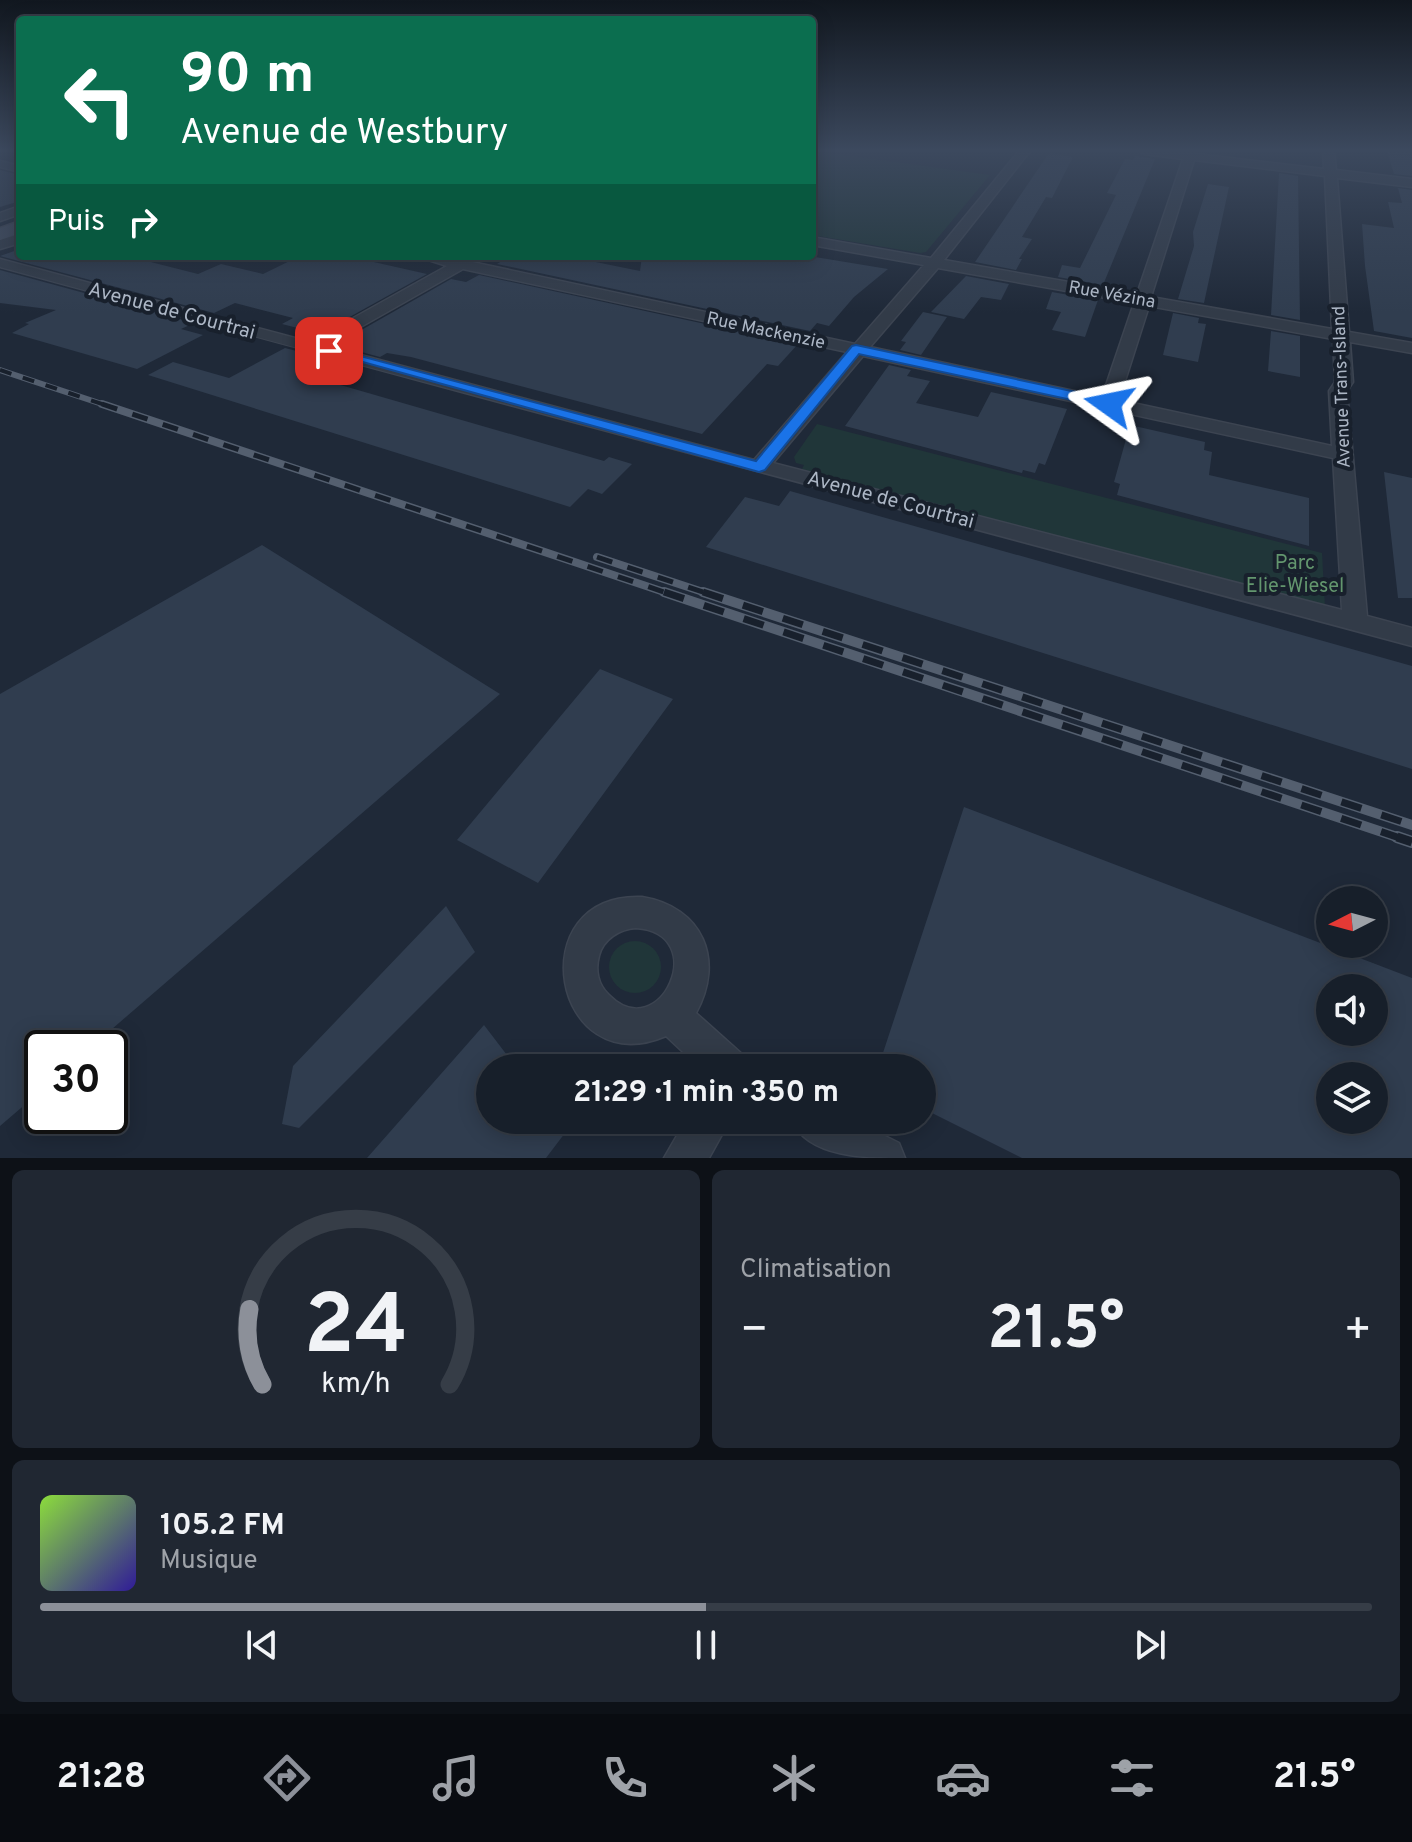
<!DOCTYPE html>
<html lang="fr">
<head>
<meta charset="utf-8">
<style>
  body { margin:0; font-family:Overpass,sans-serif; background:#202732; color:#f1f3f6; height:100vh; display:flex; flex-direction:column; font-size:30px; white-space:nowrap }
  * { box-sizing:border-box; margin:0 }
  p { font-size:26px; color:#9ea2a8 }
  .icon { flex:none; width:44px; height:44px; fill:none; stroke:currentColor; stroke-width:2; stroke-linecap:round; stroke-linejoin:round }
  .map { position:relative; height:1158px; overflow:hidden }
  .details { display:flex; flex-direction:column; gap:12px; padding:12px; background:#0d1117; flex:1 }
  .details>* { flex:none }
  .guide { position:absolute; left:16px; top:16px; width:800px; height:244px; border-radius:8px; box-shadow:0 4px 20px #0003,0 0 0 2px #363d47; background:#0b6e4f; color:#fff; overflow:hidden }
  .needle { width:52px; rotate:264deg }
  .fabs { position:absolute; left:1316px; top:886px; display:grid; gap:16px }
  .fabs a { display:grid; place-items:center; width:72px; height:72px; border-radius:50%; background:#171f2a; box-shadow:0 4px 20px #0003,0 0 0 2px #363d47; font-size:40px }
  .speed { position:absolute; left:24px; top:1030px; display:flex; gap:16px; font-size:40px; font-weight:700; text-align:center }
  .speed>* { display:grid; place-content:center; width:104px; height:104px; border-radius:50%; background:#171f2a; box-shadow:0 4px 20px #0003,0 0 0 2px #363d47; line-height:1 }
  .speed .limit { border:4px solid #111; border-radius:12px; background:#fff; color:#111 }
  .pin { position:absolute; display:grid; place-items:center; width:68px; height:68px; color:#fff; margin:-34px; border-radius:16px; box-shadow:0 4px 12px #0006 }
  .me { position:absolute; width:88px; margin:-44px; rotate:282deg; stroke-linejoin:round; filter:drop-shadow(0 0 6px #0008) }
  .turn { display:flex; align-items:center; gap:28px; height:168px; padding:0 32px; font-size:36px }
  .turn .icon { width:104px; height:104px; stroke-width:2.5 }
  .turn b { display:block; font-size:56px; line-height:68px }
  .then { display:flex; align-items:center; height:76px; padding:0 32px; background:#0003; gap:16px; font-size:30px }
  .big { font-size:60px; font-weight:700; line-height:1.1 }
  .details .tile { flex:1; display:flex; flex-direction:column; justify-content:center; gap:12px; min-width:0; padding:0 28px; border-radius:12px; background:#202732 }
  .details .dial { align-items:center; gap:0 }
  .dial svg { height:208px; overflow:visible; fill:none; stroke:#363d47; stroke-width:7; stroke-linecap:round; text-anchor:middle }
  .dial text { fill:#f1f3f6; stroke:none }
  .song { display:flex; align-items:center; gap:24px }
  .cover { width:96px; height:96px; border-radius:12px; background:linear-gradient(135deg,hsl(90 70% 55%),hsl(250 70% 35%)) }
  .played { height:8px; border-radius:4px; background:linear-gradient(90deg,#8c9099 50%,#363d47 50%) }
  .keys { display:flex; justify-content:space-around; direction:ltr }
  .heat { display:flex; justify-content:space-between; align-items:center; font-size:44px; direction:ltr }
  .details .tiles { flex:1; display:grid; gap:12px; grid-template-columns:1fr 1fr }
  .tile:last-child { grid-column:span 2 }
  .trip { position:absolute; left:476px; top:1054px; width:460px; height:80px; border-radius:40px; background:#171f2a; box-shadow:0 4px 20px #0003,0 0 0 2px #363d47; font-weight:700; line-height:80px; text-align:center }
  .tab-bar { display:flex; height:128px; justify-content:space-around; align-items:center; background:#090c11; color:#9ea2a8 }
  .tab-bar .icon { width:56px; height:56px }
  .tab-bar .active { color:#8c9099 }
  .tab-bar b { font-size:36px; color:#f1f3f6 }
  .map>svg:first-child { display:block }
  .green { fill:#203639 }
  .building { fill:#303d4f; fill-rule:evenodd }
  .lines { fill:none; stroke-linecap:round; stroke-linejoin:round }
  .street-casing { stroke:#3c4451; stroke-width:3 }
  .secondary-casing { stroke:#3c4451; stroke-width:3 }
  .street { fill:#323b48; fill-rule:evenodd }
  .secondary { fill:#404a5b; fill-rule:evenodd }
  .rail-far3-casing { stroke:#545f6f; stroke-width:6 }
  .rail-far2-casing { stroke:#545f6f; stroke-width:8 }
  .rail-far1-casing { stroke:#545f6f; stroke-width:10 }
  .rail-casing { stroke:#545f6f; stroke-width:12 }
  .rail-far3 { stroke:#18202c; stroke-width:4; stroke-dasharray:12; stroke-linecap:butt }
  .rail-far2 { stroke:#18202c; stroke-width:5; stroke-dasharray:16; stroke-linecap:butt }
  .rail-far1 { stroke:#18202c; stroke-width:7; stroke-dasharray:21; stroke-linecap:butt }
  .rail { stroke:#18202c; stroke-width:9; stroke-dasharray:27; stroke-linecap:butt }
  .route { fill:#1a73e8; stroke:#114b97; stroke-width:2 }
  .labels { text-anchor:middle; stroke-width:8; stroke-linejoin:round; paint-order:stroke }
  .far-street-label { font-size:18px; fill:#acb6c5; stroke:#18202c }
  .street-label { font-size:20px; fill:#acb6c5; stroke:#18202c }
  .park-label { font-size:20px; fill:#63966e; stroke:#18202c }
</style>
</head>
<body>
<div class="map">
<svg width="1412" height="1158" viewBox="0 0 1412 1158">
  <rect width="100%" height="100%" fill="#1f2938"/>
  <!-- green -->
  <path class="green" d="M 812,151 L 815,151 L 990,175 L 926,252 L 920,253 L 812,235 Z
    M 817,424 L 1322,553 L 1325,608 L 802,469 L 804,465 L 796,463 L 794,457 Z
    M609 967a26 26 0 1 1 52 0a26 26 0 1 1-52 0Z"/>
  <!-- building -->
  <path class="building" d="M 1387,151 L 1412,151 L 1412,176 L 1394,174 Z
    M 1049,153 L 1073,157 L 1052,198 L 1046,197 L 1022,237 L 1032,239 L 1019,259 L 1022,259 L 1016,270 L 975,262 Z
    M 1135,156 L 1155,159 L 1103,285 L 1058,277 L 1062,265 L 1080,268 L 1116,195 L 1107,193 L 1125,159 L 1133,160 Z
    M 0,170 L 20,175 L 20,201 L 0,207 Z
    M 1279,173 L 1298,176 L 1300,320 L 1271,315 Z
    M 1208,184 L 1229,187 L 1204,303 L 1178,299 L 1194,246 L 1193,232 Z
    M 1398,188 L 1412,190 L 1412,338 L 1374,331 L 1365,266 L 1362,224 L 1394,228 L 1388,202 L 1402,203 Z
    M 20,249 L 20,256 L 127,256 L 198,274 L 221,264 L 263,274 L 300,256 L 347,256 L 427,274 L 310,339 L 304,337 L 313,332 L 282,324 L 293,318 L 235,303 L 214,313 L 0,256 Z
    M 510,256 L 566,256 L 640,271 L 642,256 L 809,256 L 888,269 L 854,297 L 829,326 L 817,323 L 810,331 L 497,264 Z
    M 0,270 L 194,323 L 181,329 L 203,335 L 137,369 L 12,333 L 29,324 L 25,323 L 56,310 L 0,303 Z
    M 479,275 L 798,344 L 778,366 L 767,364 L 702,434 L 411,357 L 387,353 L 380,357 L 335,345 L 451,279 L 466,282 Z
    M 966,276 L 1009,284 L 1001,300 L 981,297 L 964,319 L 931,312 Z
    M 1052,292 L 1098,300 L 1085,337 L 1052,330 L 1061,312 L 1046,309 Z
    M 923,312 L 947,317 L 921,355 L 900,350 L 906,342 L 901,341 Z
    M 1173,313 L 1199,318 L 1198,323 L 1206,324 L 1198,362 L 1163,355 Z
    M 1271,331 L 1300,336 L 1300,377 L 1268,371 Z
    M 285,348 L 362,368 L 337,384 L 604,461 L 609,457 L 632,464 L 602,494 L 588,489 L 570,507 L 148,375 L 173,362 L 229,378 Z
    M 889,365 L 911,370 L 907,376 L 930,381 L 916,403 L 978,417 L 991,392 L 1067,409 L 1045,465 L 1039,463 L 1035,473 L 1023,470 L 1022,473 L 845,426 Z
    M 1130,425 L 1205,442 L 1204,450 L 1212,452 L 1209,475 L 1309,498 L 1309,546 L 1117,495 L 1120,484 L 1114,482 Z
    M 1384,472 L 1412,478 L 1412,598 L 1398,598 Z
    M 790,491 L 1412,666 L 1412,769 L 706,547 L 745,497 L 779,506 Z
    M 262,545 L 500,694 L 90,1048 L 42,1048 L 42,1090 L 0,1126 L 0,694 Z
    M 600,669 L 673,699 L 538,883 L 457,840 Z
    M 964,807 L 1412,978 L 1412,1158 L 1022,1158 L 922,1108 L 922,1068 L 878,1068 ZM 1330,988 L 1374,988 L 1374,1032 L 1330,1032 ZM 1330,1076 L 1374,1076 L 1374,1120 L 1330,1120 Z
    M 446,906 L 475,952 L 299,1128 L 282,1124 L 293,1066 Z
    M 484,1025 L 517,1068 L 490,1068 L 490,1120 L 556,1120 L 565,1133 L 546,1158 L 367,1158 Z"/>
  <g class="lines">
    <!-- street casing -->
    <g class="street-casing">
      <path id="street" d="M 1019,151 L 1030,151 L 944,260 L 1137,294 L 1183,159 L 1144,154 L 1139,151 L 1196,151 L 1196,154 L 1324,169 L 1323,151 L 1334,151 L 1336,170 L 1412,179 L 1412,187 L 1337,178 L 1349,332 L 1412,343 L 1412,353 L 1350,342 L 1353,382 L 1347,391 L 1367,616 L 1412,628 L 1412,646 C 941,519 470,396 0,267 L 0,259 L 310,342 L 447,266 L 416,256 C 434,256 454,256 471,258 L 472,262 L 855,344 L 924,265 L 812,245 L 812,237 L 931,258 ZM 1194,160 L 1325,176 L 1332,329 L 1151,297 ZM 938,268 L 1134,303 L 1102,397 L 870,347 ZM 463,269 L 847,352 L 754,460 L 327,346 ZM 1149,306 L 1333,339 L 1335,382 L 1329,391 L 1332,446 L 1119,400 ZM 863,356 L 1333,458 L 1342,610 L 773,463 Z
        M 0,161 L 20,166 L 20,172 L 0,167 Z
        M 20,206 L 20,214 L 0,221 L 0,213 Z
        M 20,234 L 20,243 L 0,249 L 0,240 Z
        M 642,897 C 703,907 725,960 696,1013 L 742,1054 L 747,1068 L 700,1068 L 666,1036 C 552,1084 519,892 642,897 ZM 636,928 C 712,933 660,1047 609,995 C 598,985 595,970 599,956 C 603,939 620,929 636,928 Z
        M 686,1120 L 730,1120 L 709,1158 L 664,1158 Z
        M 791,1120 L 853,1120 L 899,1143 L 905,1158 C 866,1158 809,1158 791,1120 Z"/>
    </g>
    <!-- secondary casing -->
    <g class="secondary-casing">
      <path id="secondary" d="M 20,221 L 20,233 L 0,240 L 0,228 Z"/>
    </g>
    <!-- street -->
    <use href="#street" class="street"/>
    <!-- secondary -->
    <use href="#secondary" class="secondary"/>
    <!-- rail-far3 casing -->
    <g class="rail-far3-casing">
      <path id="rail-far3" d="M 0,370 L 108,406"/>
    </g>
    <!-- rail-far2 casing -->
    <g class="rail-far2-casing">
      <path id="rail-far2" d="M 102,404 L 670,594
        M 597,557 L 709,594"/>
    </g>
    <!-- rail-far1 casing -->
    <g class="rail-far1-casing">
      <path id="rail-far1" d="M 664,592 L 1403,839
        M 703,592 L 1412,825"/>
    </g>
    <!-- rail casing -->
    <g class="rail-casing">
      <path id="rail" d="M 1397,837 L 1412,842"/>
    </g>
    <!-- rail-far3 -->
    <use href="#rail-far3" class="rail-far3"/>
    <!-- rail-far2 -->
    <use href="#rail-far2" class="rail-far2"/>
    <!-- rail-far1 -->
    <use href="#rail-far1" class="rail-far1"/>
    <!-- rail -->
    <use href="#rail" class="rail"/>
  </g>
  <!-- sky -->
  <linearGradient id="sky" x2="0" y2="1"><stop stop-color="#11171f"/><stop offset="0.48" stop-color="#3c495e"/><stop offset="1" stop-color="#3c495e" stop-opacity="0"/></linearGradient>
  <rect width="1412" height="313" fill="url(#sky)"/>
  <!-- route -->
  <path class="route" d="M 856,345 L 1109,399 L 1116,404 L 1109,408 L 859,354 L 765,470 L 759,472 L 323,351 L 334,349 L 756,461 L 852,346 Z"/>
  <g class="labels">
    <!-- far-street labels -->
    <g class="far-street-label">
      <text transform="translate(1112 294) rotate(10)" y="6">Rue Vézina</text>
      <text transform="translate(766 330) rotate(12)" y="6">Rue Mackenzie</text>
      <text transform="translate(1341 387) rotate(-92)" y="6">Avenue Trans-Island</text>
    </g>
    <!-- street labels -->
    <g class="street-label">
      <text transform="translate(172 310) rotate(15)" y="7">Avenue de Courtrai</text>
      <text transform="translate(891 499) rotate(15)" y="7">Avenue de Courtrai</text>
    </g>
    <!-- park labels -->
    <g class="park-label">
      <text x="1295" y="569">Parc<tspan x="1295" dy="23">Elie-Wiesel</tspan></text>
    </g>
  </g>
</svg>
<div class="fabs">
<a><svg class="needle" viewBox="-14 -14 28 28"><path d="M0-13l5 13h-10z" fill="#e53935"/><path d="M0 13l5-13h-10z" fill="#9ea2a8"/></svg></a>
<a><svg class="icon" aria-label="sound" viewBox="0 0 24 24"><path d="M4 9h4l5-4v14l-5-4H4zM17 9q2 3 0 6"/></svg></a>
<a><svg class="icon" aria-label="layers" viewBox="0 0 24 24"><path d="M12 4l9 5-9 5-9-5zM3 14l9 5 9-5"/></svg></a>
</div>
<div class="speed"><div class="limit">30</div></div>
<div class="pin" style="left:329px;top:351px;background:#d93025"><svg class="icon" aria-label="arrive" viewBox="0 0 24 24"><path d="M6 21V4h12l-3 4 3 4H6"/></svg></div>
<svg class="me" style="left:1109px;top:404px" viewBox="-20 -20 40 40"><path d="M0-17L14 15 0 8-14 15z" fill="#1a73e8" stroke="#fff" stroke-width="4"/></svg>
<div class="trip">21:29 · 1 min · 350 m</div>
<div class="guide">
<div class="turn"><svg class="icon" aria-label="left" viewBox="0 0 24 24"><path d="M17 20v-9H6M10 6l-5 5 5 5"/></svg><div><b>90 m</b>Avenue de Westbury</div></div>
<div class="then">Puis<svg class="icon" aria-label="right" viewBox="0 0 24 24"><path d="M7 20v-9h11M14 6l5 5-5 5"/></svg></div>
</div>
</div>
<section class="details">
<div class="tiles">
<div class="tile dial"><svg viewBox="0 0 100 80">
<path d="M14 69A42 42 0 1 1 86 69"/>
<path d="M14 69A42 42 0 0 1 9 40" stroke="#8c9099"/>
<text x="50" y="56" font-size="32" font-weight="700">24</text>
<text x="50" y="72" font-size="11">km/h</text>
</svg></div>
<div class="tile"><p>Climatisation</p>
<div class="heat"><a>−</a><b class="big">21.5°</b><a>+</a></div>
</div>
<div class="tile">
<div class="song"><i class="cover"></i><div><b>105.2 FM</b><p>Musique</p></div></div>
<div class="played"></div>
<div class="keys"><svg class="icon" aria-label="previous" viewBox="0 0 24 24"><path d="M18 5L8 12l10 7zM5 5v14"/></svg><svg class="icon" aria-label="pause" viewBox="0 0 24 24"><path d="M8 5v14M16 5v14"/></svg><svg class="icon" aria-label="next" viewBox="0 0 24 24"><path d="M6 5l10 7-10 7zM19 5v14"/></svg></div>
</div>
</div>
</section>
<nav class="tab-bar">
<b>21:28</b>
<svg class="icon active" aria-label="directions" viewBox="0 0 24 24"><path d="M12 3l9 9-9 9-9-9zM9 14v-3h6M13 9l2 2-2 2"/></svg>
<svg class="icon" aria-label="music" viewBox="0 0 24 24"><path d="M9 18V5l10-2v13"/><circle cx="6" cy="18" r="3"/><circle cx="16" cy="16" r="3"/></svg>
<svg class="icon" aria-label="phone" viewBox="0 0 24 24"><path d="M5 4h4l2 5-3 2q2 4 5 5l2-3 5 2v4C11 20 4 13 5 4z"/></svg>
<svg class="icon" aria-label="climate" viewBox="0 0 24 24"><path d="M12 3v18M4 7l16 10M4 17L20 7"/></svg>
<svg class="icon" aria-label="car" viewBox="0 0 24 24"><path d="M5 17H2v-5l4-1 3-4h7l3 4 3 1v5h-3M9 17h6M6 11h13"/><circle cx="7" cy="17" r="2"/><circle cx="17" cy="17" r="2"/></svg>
<svg class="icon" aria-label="filters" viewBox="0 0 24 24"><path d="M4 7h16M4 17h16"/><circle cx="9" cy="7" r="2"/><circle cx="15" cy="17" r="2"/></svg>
<b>21.5°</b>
</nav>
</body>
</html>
